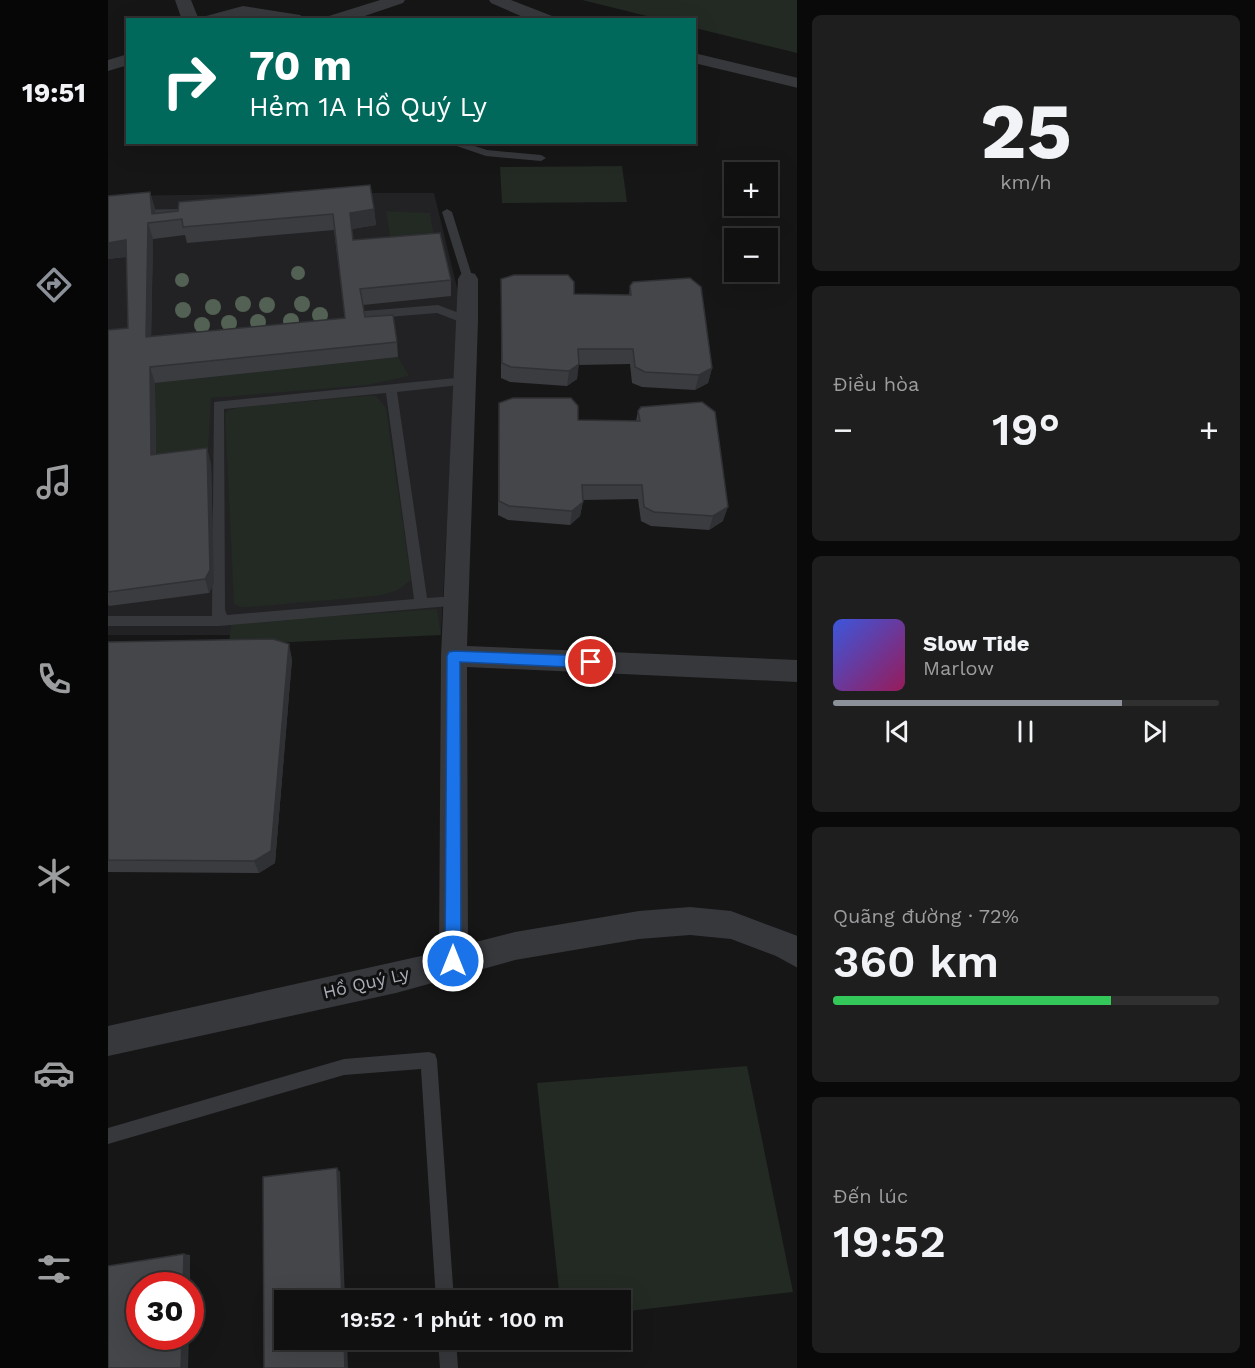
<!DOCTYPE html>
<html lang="vi">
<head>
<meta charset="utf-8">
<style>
  body { margin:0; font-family:"Work Sans",sans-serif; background:#1e1e1f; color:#f1f3f6; height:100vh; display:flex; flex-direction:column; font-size:22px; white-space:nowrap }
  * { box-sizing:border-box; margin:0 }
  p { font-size:20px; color:#9c9d9f }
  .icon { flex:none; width:33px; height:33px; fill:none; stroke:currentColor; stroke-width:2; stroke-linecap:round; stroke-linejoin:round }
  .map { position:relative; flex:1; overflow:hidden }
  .panel { display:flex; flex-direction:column; gap:15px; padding:15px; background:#090909; width:458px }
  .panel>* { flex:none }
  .guide { position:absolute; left:18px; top:18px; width:570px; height:126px; border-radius:0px; box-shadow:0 6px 24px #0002,0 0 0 2px #303031; background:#00695c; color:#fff; overflow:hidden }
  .fabs { position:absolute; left:616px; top:162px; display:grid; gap:12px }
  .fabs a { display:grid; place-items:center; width:54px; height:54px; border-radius:0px; background:#101011; box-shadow:0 6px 24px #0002,0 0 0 2px #303031; font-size:30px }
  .speed { position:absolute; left:18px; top:1272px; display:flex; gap:12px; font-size:30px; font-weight:700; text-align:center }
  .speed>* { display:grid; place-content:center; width:78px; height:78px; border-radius:50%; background:#101011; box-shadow:0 6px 24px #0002,0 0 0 2px #303031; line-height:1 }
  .speed .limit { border:9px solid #d22; background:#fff; color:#111 }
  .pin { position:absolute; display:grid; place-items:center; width:51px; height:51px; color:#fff; margin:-26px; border:3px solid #fff; border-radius:50%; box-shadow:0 2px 6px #0007 }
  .me { position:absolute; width:66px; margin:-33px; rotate:0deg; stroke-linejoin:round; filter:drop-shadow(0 0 4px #0008) }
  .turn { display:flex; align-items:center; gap:21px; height:126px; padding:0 24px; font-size:27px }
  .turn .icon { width:78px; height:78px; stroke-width:2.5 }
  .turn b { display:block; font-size:42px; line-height:51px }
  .big { font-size:45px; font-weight:600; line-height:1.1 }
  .panel .tile { flex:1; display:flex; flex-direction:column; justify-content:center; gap:9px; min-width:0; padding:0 21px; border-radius:9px; background:#1e1e1f }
  .panel .dial { align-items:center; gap:0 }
  .dial b { font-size:78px; line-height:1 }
  .song { display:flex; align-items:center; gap:18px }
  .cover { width:72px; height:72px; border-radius:9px; background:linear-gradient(135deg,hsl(230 70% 55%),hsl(330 70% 35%)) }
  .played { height:6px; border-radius:3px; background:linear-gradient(90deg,#8c9099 75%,#303031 75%) }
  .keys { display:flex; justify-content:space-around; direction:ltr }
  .heat { display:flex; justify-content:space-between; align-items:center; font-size:33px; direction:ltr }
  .charge { height:9px; border-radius:4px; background:linear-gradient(90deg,#34c759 72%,#303031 0) }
  .trip { position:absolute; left:166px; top:1290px; width:357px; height:60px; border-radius:0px; background:#101011; box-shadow:0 6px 24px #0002,0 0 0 2px #303031; font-weight:600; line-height:60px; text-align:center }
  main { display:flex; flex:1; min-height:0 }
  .tab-bar { display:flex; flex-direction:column; width:108px; justify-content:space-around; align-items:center; background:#060607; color:#9c9d9f }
  .tab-bar .icon { width:42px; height:42px }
  .tab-bar .selected { color:#8c9099 }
  .tab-bar b { font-size:27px; color:#f1f3f6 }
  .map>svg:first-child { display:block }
  .built { fill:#222224 }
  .green { fill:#232923 }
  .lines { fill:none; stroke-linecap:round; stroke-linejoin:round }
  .service { fill:#37383c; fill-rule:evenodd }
  .minor { fill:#37383c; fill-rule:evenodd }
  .tree { fill:#526153 }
  .wall { fill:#3b3c40; fill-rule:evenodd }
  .shaded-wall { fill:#303134 }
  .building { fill:#45464a; stroke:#303134; stroke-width:1.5; fill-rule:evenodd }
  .route { fill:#1a73e8; stroke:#114b97; stroke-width:1.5 }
  .labels { text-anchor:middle; stroke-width:6; stroke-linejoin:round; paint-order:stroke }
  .street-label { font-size:18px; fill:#aaaeb6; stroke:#111112 }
</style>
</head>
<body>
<main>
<nav class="tab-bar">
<b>19:51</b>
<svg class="icon selected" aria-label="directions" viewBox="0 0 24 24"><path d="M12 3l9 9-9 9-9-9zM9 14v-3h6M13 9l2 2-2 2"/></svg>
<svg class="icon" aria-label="music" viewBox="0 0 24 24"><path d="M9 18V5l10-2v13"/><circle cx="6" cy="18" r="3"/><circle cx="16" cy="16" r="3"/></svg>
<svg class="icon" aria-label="phone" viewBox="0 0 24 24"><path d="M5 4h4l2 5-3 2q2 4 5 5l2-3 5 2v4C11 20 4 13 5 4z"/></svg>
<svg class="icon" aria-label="climate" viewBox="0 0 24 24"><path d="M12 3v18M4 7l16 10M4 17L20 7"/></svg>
<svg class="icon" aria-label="car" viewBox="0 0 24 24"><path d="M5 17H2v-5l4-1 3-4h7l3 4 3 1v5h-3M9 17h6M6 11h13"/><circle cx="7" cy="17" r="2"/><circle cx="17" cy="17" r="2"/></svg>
<svg class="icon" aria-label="filters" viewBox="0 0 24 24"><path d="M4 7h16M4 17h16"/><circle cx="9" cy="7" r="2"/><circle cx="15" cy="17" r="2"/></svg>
</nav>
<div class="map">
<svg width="690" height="1368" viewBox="0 0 690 1368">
  <rect width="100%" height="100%" fill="#161617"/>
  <!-- built -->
  <path class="built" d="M 221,193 L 326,193 L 353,304 L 347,374 L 333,635 L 0,635 L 0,196 Z"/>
  <!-- green -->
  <path class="green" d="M 474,0 L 689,0 L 689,53 L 587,28 L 586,20 L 551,19 Z
    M 514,166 L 519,202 L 394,203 L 392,167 Z
    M 278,211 L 322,213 L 326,236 L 283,241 Z
    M 290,357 L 301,376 L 260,385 L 103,398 L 100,451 L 88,457 L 48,460 L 47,383 Z
    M 256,396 L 268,396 L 278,408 L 303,579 C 293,591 283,593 268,596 L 142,607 L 133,607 L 126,604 L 117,414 L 121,410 L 135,407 Z
    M 329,609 L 333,635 L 121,645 L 123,623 Z
    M 639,1066 L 685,1292 L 513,1312 L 513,1300 L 452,1300 L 429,1083 Z"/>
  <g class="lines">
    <!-- service -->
    <path class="service" d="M 337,142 L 354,142 L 379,150 L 433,155 L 438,158 L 433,161 L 378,156 Z
      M 79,209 L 83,210 L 83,214 L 0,216 L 0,210 Z
      M 339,209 L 344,212 L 365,279 L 364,282 L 360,283 L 355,279 L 334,212 Z
      M 330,305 L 364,318 L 365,321 L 360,325 L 329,313 L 256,319 L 251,315 L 256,311 Z
      M 357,377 L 363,381 L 361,384 L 289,392 L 319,598 L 348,596 L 353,597 L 354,601 L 353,605 L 111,626 L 0,626 L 0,616 L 104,616 L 106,402 ZM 278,393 L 306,599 L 119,615 L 117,610 L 116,409 Z
      M 321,1052 L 327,1054 L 329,1060 L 346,1300 L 328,1300 L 313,1069 L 236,1075 L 0,1144 L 0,1128 L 236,1059 Z
      M 330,1340 L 348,1340 L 350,1368 L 332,1368 Z"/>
    <!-- minor -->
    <path class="minor" d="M 67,0 L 83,0 L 91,20 L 74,20 Z
      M 272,0 L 297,0 L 295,3 L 245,20 L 219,20 L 221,16 Z
      M 381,0 L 403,0 L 444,16 L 446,20 L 422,20 L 383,3 Z
      M 135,6 L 192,15 L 200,20 L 157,20 L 136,16 L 124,20 L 96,20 L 98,16 Z
      M 586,53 L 690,78 L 690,88 L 586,63 Z
      M 20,54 L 20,65 L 0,71 L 0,60 Z
      M 360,272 L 367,274 L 370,279 L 370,321 L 359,646 L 690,660 L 690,682 L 359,667 L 360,944 L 407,932 L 531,911 L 582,907 L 623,911 L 687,935 L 690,936 L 690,968 L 668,956 L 623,939 L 582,935 L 531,939 L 407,960 L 288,993 L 0,1056 L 0,1026 L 331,952 L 333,656 L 350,279 L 353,274 Z"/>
  </g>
  <!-- trees -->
  <g class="tree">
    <circle cx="190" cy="273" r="7"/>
    <circle cx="74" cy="280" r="7"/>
    <circle cx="135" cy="304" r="8"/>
    <circle cx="194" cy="304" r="8"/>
    <circle cx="159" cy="305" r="8"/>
    <circle cx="105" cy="307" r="8"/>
    <circle cx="75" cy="310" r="8"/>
    <circle cx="212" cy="315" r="8"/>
    <circle cx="183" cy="321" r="8"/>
    <circle cx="150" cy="322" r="8"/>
    <circle cx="121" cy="323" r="8"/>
    <circle cx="94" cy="325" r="8"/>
  </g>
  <!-- wall -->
  <path class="wall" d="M 42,192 L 47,214 L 266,209 L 268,225 L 244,229 L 245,240 L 343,280 L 343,296 L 255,305 L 257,317 L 289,342 L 290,357 L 47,383 L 48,454 L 103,463 L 106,583 L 101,593 L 1,606 L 0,604 L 0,330 L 20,328 L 18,257 L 0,259 ZM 226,230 L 237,318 L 43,336 L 45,239 L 77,235 L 79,243 Z
    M 393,279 L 466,294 L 521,295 L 522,286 L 604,368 L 600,383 L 587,390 L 534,387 L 524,383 L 522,364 L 470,365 L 469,379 L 459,386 L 402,382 L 393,378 Z
    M 391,403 L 470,420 L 528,421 L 530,411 L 615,521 L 601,530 L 543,526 L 533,521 L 530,499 L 475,500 L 472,516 L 462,525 L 400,520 L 390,515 Z
    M 0,642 L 184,659 L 167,863 L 151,873 L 0,872 Z"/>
  <!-- shaded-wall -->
  <path class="shaded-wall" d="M 42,192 L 47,208 L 48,222 L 44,214 Z
    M 266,209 L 268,225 L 243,229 L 242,213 Z
    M 40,223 L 45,239 L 43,352 L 38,337 Z
    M 18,240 L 23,256 L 0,259 L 0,243 Z
    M 471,364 L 469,379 L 459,386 L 461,371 Z
    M 42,367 L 47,383 L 48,469 L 43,455 Z
    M 604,368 L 600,383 L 587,390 L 591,375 Z
    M 99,448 L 103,463 L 106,583 L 101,593 L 97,579 Z
    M 475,502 L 472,516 L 462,525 L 464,511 Z
    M 620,507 L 615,521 L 601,530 L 605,516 Z
    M 181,644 L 184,659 L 167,863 L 151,873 L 146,861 Z
    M 229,1168 L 232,1172 L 237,1300 L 234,1300 Z
    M 76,1254 L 82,1255 L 82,1286 L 75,1286 Z
    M 74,1336 L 81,1336 L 80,1368 L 73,1368 Z
    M 236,1340 L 239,1340 L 240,1368 L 237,1368 Z"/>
  <!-- building -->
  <path class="building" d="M 344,17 L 346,20 L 336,20 Z
    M 262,185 L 266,209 L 242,213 L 245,240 L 332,233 L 343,280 L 252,289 L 257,317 L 285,315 L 289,342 L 42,367 L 43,455 L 99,448 L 102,570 L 97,579 L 0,592 L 0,330 L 20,328 L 18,240 L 0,243 L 0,196 L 42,192 L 44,214 L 70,211 L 71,202 ZM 225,214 L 237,318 L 38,337 L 40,223 L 74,219 L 75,227 Z
    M 406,275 L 460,275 L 466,282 L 466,294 L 523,295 L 522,286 L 525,282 L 582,278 L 593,287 L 604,368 L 591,375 L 537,372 L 527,367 L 525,349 L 470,349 L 471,364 L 461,371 L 403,367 L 394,363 L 393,279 Z
    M 405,398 L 463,398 L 470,406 L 470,420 L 532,421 L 530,411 L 533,407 L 594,402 L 607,412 L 620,507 L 605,516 L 546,512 L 536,507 L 534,485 L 474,485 L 475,502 L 464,511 L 401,506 L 391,501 L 391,403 Z
    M 165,639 L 181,644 L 163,851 L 146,861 L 0,860 L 0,642 Z
    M 229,1168 L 234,1300 L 177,1300 L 177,1340 L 236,1340 L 237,1368 L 156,1368 L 155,1177 Z
    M 76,1254 L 75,1286 L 32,1286 L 32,1336 L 74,1336 L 73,1368 L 0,1368 L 0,1266 Z"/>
  <!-- route -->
  <path class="route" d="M 346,651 L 483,656 L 488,658 L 490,662 L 488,666 L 483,668 L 352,662 L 353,961 L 351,967 L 345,969 L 340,967 L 337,961 L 339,656 L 341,652 Z"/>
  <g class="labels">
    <!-- street labels -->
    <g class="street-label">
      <text transform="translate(258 983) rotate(-13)" y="6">Hồ Quý Ly</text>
    </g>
  </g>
</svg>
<div class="fabs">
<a>+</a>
<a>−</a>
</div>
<div class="speed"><div class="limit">30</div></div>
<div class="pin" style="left:483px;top:662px;background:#d93025"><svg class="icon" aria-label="arrive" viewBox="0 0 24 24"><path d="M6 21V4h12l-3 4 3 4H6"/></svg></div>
<svg class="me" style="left:345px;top:961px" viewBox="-20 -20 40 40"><circle r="17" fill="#1a73e8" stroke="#fff" stroke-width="3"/><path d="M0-11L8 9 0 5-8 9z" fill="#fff"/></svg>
<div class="trip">19:52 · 1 phút · 100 m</div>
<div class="guide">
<div class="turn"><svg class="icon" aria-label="right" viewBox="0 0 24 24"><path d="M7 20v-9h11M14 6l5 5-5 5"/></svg><div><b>70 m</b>Hẻm 1A Hồ Quý Ly</div></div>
</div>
</div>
<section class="panel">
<div class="tile dial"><b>25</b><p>km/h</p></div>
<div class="tile"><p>Điều hòa</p>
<div class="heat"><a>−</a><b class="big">19°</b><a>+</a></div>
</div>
<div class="tile">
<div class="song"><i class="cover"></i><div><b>Slow Tide</b><p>Marlow</p></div></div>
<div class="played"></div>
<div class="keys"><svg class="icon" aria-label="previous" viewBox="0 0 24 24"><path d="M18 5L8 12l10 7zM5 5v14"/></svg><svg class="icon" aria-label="pause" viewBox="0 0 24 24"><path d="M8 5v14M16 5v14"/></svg><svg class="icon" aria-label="next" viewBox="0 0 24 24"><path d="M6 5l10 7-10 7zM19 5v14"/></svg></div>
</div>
<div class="tile"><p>Quãng đường · 72%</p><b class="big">360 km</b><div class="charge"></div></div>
<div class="tile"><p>Đến lúc</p><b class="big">19:52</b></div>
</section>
</main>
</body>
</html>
